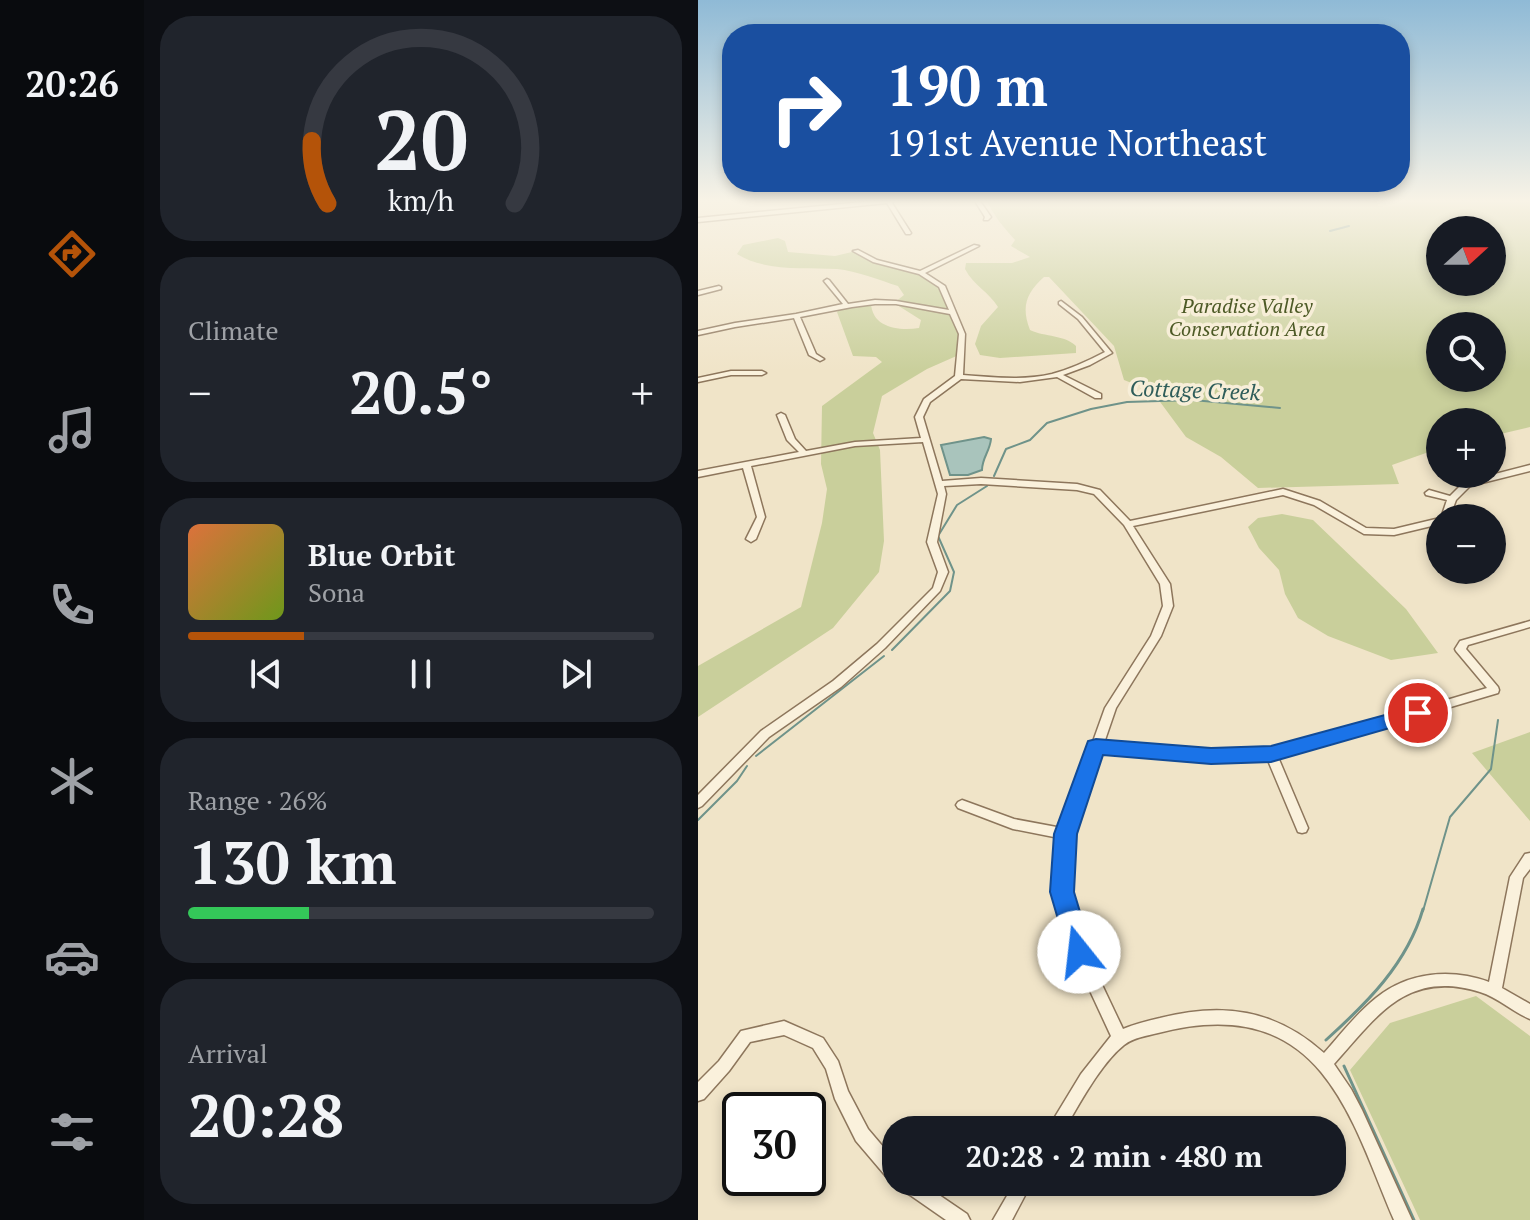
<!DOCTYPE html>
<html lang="en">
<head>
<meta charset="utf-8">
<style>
  body { margin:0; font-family:"PT Serif",serif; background:#20242c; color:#f1f3f6; height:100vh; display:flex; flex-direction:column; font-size:30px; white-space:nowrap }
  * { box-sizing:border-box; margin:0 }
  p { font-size:26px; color:#9ea1a6 }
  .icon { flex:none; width:44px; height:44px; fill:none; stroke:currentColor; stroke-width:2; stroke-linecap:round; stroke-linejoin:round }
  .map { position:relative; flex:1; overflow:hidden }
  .sheet { display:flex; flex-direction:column; gap:16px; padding:16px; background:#0d0f14; width:554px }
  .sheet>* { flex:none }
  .top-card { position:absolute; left:24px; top:24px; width:688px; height:168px; border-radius:32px; box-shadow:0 4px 12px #0003; background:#1a4fa0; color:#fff; overflow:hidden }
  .needle { width:52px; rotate:69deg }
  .tools { position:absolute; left:728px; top:216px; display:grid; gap:16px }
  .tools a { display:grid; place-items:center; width:80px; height:80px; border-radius:50%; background:#171b24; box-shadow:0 4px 12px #0003; font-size:40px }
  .speed { position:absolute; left:24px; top:1092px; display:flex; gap:16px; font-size:40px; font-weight:700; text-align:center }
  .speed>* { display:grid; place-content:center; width:104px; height:104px; border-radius:50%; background:#171b24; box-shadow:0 4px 12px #0003; line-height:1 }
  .speed .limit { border:4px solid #111; border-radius:12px; background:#fff; color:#111 }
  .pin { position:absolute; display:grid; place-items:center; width:68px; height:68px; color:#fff; margin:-34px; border:4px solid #fff; border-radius:50%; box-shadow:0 2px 8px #0007 }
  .me { position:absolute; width:88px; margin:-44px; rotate:344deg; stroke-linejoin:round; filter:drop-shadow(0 0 6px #0008) }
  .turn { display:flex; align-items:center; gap:28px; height:168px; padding:0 32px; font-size:36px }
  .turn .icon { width:104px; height:104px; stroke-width:2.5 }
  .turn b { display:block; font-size:56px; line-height:68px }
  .big { font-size:60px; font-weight:700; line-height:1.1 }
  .sheet .widget { flex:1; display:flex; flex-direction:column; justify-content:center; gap:12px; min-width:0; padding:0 28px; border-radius:32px; background:#20242c }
  .sheet .dial { align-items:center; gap:0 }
  .dial svg { height:208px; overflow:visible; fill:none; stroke:#363941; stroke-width:7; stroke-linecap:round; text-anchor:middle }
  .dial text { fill:#f1f3f6; stroke:none }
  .song { display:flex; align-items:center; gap:24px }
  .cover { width:96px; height:96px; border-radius:12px; background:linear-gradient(135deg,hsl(20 70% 55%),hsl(80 70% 35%)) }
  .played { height:8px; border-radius:4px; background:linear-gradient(90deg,#b45309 25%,#363941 25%) }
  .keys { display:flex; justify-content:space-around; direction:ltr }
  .heat { display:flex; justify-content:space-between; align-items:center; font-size:44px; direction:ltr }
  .charge { height:12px; border-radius:6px; background:linear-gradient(90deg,#34c759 26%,#363941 0) }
  .trip { position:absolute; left:184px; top:1116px; width:464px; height:80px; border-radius:32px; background:#171b24; box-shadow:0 4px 12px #0003; font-weight:700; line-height:80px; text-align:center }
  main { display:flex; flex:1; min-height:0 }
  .tab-bar { display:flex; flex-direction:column; width:144px; justify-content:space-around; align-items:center; background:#090b0e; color:#9ea1a6 }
  .tab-bar .icon { width:56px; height:56px }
  .tab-bar .selected { color:#b45309 }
  .tab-bar b { font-size:36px; color:#f1f3f6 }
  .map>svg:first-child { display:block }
  .green { fill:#c9cf9b; fill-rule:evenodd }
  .water { fill:#a9c4bc; stroke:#6f938a; stroke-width:2 }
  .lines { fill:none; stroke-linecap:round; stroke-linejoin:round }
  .stream-far1 { stroke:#6f938a; stroke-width:2 }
  .stream { stroke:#6f938a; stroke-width:3 }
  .minor-casing { stroke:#8d765c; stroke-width:3 }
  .minor { fill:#faf1dc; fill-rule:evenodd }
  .route { fill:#1a73e8; stroke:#114b97; stroke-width:2 }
  .labels { text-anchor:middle; stroke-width:7; stroke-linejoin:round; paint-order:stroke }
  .far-park-label { font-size:20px; font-style:italic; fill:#4d5a26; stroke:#f7eed8 }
  .far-water-label { font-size:22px; font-style:italic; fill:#2f5d5a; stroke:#f7eed8 }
</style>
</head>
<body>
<main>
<nav class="tab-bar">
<b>20:26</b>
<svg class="icon selected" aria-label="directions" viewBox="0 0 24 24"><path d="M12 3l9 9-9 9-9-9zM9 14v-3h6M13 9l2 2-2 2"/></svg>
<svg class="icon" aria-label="music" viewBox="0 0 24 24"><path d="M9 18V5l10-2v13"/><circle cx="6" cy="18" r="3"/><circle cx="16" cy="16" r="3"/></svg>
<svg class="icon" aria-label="phone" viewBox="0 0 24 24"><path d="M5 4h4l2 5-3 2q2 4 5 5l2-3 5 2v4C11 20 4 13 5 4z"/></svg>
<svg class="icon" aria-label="climate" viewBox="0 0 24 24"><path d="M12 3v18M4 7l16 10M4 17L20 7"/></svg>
<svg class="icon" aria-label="car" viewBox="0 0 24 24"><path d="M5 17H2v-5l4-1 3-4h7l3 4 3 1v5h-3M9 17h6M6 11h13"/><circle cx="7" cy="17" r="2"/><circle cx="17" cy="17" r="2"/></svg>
<svg class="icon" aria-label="filters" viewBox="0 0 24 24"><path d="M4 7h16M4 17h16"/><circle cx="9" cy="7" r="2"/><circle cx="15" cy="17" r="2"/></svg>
</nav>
<section class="sheet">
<div class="widget dial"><svg viewBox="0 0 100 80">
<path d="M14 69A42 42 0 1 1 86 69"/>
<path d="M14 69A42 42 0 0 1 8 45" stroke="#b45309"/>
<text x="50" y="56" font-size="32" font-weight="700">20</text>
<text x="50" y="72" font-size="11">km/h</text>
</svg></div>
<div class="widget"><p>Climate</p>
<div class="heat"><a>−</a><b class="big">20.5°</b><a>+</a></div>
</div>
<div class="widget">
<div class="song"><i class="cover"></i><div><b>Blue Orbit</b><p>Sona</p></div></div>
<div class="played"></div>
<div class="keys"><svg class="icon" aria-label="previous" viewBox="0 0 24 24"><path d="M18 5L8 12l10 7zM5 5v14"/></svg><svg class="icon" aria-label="pause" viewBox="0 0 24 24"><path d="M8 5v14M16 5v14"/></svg><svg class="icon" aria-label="next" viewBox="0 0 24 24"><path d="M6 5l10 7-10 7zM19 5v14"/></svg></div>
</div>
<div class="widget"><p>Range · 26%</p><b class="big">130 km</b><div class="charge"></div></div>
<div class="widget"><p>Arrival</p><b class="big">20:28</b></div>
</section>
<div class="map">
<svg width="832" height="1220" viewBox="0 0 832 1220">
  <rect width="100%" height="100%" fill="#f0e4c8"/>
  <!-- green -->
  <path class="green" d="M 289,201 L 832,201 L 832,427 L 794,436 L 794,422 L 742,422 L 742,448 L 694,465 L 701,484 L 560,488 L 523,457 L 488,437 L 454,391 L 426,380 L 416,346 L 351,277 L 346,277 C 328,293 323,307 332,330 C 347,337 367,335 378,346 L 378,353 L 302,358 L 282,355 L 277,344 L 283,326 L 300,307 C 291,292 276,286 267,269 L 268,263 L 314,263 L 332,257 L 313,246 L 317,240 C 307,229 295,215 289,201 ZM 742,230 L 794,230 L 794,282 L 742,282 ZM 742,326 L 794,326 L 794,378 L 742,378 Z
    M 80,238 L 87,241 L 90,252 L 137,256 L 158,251 L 237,280 L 264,334 L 263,354 L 229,369 L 184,396 L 175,433 L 182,450 L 186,541 L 181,572 L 135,628 L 0,717 L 0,666 L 103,607 L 124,523 L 129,489 L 123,464 L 124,406 L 184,362 L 178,357 L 155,356 L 139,312 L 147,303 L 173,303 C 174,328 201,331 221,328 L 223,320 L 196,303 L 206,295 L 200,286 C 181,280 159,271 139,269 C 107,267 67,272 39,254 L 45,245 Z
    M 584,514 L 615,520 L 708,609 L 740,653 L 693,660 L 630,636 L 600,618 L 587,594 L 581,570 L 561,548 L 550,527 L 560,518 Z
    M 832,732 L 832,821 L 774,753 Z
    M 778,996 L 832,1036 L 832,1220 L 722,1220 L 652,1070 L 692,1023 Z"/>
  <!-- water -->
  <path class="water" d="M 286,437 L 293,439 C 292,451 284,458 284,470 L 270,475 L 252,475 L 243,445 Z"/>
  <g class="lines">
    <!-- stream-far1 -->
    <path class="stream-far1" d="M 632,231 L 651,226
      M 296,476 L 308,449 L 332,440 L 349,423 L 393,409 L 429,402 L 495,400 L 582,408
      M 194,650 L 252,591 L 256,572 L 240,536 L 259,505 L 289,486
      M 58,756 L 186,656
      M 0,820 L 39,781 L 49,766
      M 725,911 L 752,817 L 793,769 L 800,720"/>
    <!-- stream -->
    <path class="stream" d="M 628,1040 C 669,1003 709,964 725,909
      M 646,1066 L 716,1220"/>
    <!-- minor casing -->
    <g class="minor-casing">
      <path id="minor" d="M 175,201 L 196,201 L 194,203 L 213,233 L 212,234 L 208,234 L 189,203 L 0,222 L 0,218 Z
        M 277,201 L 282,201 L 293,217 L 290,220 L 286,220 L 287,217 Z
        M 276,245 L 281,246 L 227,273 L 247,286 L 267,334 L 265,375 C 294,377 325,381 354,374 C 372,369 390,361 407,352 L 380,319 L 361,304 L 361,302 L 363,301 L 384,317 L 414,353 L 392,365 L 365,375 L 403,394 L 403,398 L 397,398 L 359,377 L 322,382 L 263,379 L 232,402 L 225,417 L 244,481 L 283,478 L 379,484 L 402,490 L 432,521 L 585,489 L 622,501 L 668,528 L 696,529 L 742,518 L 742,524 L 696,535 L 666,534 L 616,505 L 585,495 L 435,526 L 472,584 L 475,606 L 463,636 L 418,708 L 406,743 C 469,750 531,756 594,746 L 789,688 L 758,651 L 757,649 L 762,641 L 832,621 L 832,627 L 770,645 L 768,649 L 800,687 L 801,690 L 800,693 L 594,754 L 580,757 L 610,828 L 608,832 L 604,833 L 600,832 L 569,758 C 513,763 459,757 403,752 L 374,834 L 371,892 L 388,951 L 425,1029 C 437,1024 449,1021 462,1018 C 524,1002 577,1009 626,1053 C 643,1034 658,1014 678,998 C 710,972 753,968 791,982 L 812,877 L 827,854 L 832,853 L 832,869 L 825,878 L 804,988 L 832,1004 L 832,1019 C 815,1012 801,998 782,992 C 709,969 679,1016 636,1064 L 653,1089 L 664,1110 L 714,1220 L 696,1220 C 675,1172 657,1113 623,1072 C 580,1020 521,1017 460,1033 C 449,1036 436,1037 426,1045 C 403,1063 381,1105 366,1130 L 349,1130 L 383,1074 L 413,1036 L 374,952 L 357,892 L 361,838 L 315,829 L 260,808 L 258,805 L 260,802 L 264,800 L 316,819 L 364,828 L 407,708 L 453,636 L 465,606 L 462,584 L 426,525 L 396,494 L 379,490 L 283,484 L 246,486 L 248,494 L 239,542 L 250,572 L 242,591 L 187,648 L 143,687 L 71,737 L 4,806 L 0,808 L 0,795 L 63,731 L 135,681 L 179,644 L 235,588 L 240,572 L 229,542 L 240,494 L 225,442 L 157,446 L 53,466 L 67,517 L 58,539 L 53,542 L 48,539 L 59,517 L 45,468 L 0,477 L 0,471 L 101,452 L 89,440 L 79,415 L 83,413 L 87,415 L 97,439 L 108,451 L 157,442 L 223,438 L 217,417 L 226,399 L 257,376 L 261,334 L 252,314 L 198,304 L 177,304 L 154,307 L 102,317 L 118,354 L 126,359 L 122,361 L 111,355 L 96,318 L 37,327 L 0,335 L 0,331 L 37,323 L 98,314 L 145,304 L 126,281 L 129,279 L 131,280 L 150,304 L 177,300 L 198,301 L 251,310 L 241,287 L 221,274 L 175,262 L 155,251 L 160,250 L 179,260 L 222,271 Z
        M 21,286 L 23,287 L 23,289 L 0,295 L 0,291 Z
        M 33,371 L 64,371 L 68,373 L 64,375 L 33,375 L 0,382 L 0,378 Z
        M 832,465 L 832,471 L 772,486 L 758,500 L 755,508 L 771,513 L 772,515 L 771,517 L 768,518 L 753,513 L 751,518 L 743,518 L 749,500 L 728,495 L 727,493 L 731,490 L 752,496 L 766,482 Z
        M 86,1021 L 125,1038 L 140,1061 L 150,1091 L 170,1129 L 198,1162 L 198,1182 L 222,1182 L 269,1214 L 272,1220 L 248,1220 L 202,1188 L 200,1183 L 192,1181 L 158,1141 L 137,1099 L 128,1069 L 115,1048 L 86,1035 L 52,1042 L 31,1071 L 6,1099 L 0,1101 L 0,1082 L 21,1061 L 43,1031 Z
        M 317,1182 L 334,1182 L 314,1220 L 295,1220 Z"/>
    </g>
    <!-- minor -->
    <use href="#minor" class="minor"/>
  </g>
  <!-- sky -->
  <linearGradient id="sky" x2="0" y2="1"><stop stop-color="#8fbad6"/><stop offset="0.54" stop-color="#f8f3e6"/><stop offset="1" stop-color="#f8f3e6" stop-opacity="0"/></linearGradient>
  <rect width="832" height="372" fill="url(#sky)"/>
  <!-- route -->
  <path class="route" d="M 720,706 L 727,708 L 730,713 L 727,718 L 573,762 L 513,764 L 405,755 L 379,834 L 376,892 L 394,952 L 390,960 L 381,964 L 372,960 L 352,892 L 356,834 L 390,741 L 398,739 L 513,748 L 573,746 Z"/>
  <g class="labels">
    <!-- far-park labels -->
    <g class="far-park-label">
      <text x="549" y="313">Paradise Valley<tspan x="549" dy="23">Conservation Area</tspan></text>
    </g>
    <!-- far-water labels -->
    <g class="far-water-label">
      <text transform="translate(497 390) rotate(2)" y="8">Cottage Creek</text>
    </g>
  </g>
</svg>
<div class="tools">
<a><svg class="needle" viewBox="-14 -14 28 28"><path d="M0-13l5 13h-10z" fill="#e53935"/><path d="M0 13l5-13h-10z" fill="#9ea1a6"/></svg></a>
<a><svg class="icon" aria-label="search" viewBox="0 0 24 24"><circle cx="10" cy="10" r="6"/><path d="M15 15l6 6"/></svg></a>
<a>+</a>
<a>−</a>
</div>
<div class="speed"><div class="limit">30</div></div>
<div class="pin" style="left:720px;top:713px;background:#d93025"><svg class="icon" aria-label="arrive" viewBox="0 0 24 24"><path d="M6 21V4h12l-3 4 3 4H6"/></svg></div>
<svg class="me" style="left:381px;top:952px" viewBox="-20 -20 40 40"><circle r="19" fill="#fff"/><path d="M0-13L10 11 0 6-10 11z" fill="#1a73e8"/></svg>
<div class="trip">20:28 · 2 min · 480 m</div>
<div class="top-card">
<div class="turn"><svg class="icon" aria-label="right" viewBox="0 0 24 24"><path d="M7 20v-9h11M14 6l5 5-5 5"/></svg><div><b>190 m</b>191st Avenue Northeast</div></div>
</div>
</div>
</main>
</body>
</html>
